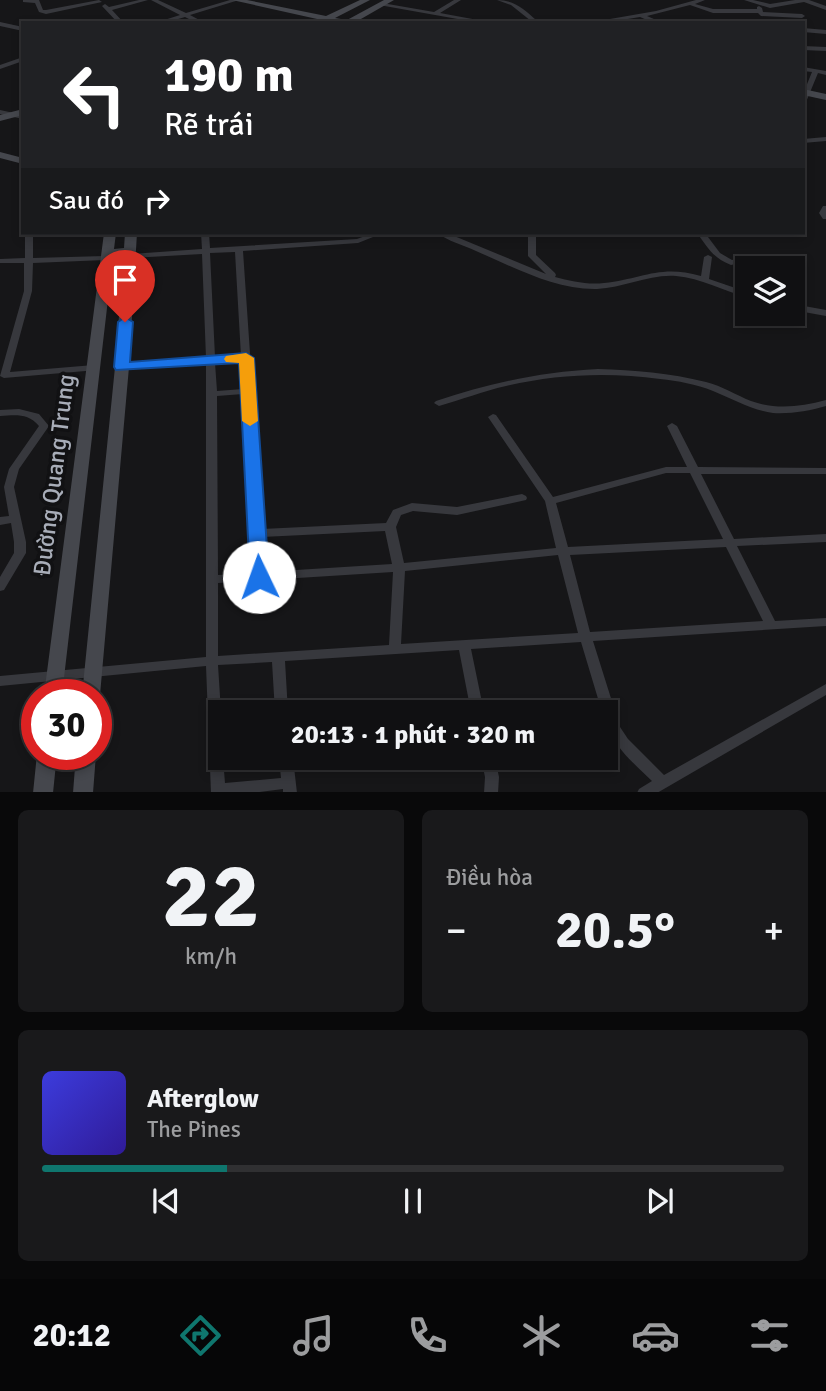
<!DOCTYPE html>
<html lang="vi">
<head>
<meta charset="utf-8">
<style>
  body { margin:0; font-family:Signika,sans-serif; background:#19191b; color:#f1f3f6; height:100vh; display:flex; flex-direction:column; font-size:26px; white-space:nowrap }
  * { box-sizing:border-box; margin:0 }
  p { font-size:23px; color:#9c9d9f }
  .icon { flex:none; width:38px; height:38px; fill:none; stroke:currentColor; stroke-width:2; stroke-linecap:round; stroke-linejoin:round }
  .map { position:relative; height:792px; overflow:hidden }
  .side { display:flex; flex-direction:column; gap:18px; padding:18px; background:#09090a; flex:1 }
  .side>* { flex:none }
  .guide { position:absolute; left:21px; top:21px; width:784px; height:214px; border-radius:0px; box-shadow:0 4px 10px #0003,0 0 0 2px #303032; background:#202124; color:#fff; overflow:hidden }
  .controls { position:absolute; left:735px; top:256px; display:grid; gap:14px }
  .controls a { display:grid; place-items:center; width:70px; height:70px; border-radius:0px; background:#101012; box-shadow:0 4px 10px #0003,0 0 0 2px #303032; font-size:35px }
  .speed { position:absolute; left:21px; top:679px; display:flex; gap:14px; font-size:35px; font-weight:700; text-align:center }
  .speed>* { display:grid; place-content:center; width:91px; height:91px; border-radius:50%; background:#101012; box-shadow:0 4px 10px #0003,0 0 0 2px #303032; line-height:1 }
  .speed .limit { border:10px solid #d22; background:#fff; color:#111 }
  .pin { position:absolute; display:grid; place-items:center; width:60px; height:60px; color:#fff; margin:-72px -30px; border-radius:50% 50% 50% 0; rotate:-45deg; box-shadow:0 0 7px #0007 }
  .pin .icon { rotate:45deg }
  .me { position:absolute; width:77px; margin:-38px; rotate:357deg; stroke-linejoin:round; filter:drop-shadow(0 0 5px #0008) }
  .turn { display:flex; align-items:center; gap:24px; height:147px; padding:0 28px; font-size:32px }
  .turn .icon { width:91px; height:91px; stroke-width:2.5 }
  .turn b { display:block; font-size:49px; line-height:60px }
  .then { display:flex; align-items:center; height:66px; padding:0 28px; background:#0003; gap:14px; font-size:26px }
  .big { font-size:52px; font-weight:700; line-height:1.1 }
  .side .tile { flex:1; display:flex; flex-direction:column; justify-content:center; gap:10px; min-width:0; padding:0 24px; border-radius:10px; background:#19191b }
  .side .dial { align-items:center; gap:0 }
  .dial b { font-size:91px; line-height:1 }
  .song { display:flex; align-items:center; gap:21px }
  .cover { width:84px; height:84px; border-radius:10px; background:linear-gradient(135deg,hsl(240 70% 55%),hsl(250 70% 35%)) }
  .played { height:7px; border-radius:4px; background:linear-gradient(90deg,#0f766e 25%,#303032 25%) }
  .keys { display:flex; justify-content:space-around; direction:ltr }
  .heat { display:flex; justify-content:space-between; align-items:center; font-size:38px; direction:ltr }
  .side .tiles { flex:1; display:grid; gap:18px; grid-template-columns:1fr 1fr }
  .tile:last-child { grid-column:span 2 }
  .trip { position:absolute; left:208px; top:700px; width:410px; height:70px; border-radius:0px; background:#101012; box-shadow:0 4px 10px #0003,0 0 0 2px #303032; font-weight:700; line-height:70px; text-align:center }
  .tab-bar { display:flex; height:112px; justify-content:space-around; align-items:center; background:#060607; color:#9c9d9f }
  .tab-bar .icon { width:49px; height:49px }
  .tab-bar .current { color:#0f766e }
  .tab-bar b { font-size:32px; color:#f1f3f6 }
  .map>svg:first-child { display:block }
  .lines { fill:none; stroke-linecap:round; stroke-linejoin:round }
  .street { fill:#37383d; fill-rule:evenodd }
  .secondary { fill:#45474d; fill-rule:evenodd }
  .route { fill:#1a73e8; stroke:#114b97; stroke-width:2 }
  .slow { fill:#f59e0b }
  .labels { text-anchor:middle; stroke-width:7; stroke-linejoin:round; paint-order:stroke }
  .street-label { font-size:24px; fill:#a8adb8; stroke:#111113 }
</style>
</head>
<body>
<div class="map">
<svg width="826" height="793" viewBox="0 0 826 793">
  <rect width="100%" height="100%" fill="#161618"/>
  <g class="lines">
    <!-- street -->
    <path class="street" d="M 23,0 L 39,0 L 43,10 L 46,10 L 99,0 L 102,2 L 46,14 L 39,12 L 35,3 L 23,2 Z
      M 139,0 L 148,0 L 112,10 L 124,23 L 118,23 L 102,6 L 105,4 L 109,7 Z
      M 151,0 L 158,0 L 186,13 L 230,0 L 239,0 L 190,15 L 205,23 L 197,23 L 185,17 L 165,23 L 155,23 L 180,15 Z
      M 454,0 L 461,0 L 440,13 L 494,23 L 480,23 L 379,5 L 382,3 L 434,12 Z
      M 497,0 C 514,0 524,9 536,20 L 531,21 L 511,5 Z
      M 696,0 L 705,0 L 695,4 L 713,9 L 757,9 L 757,7 L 759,6 L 762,8 L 763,12 L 802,14 L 805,16 L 802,18 L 761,16 L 758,13 L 713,13 L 690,5 L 647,16 L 663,23 L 654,23 L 640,17 L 603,23 L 587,23 L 656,11 Z
      M 744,0 L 753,0 L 770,4 L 795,0 L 809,0 L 826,6 L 826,10 L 804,2 L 770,8 Z
      M 0,22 L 23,27 L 23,31 L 0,26 Z
      M 803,28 L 826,30 L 826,34 L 803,32 Z
      M 803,46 L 826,47 L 826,51 L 803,50 Z
      M 23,57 L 23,61 L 0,69 L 0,65 Z
      M 803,67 L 826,71 L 826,75 L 818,73 L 806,102 L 803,104 L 803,94 L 812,72 L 803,71 Z
      M 0,110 L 23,115 L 23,119 L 0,114 Z
      M 826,137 L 826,141 L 803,143 L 803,139 Z
      M 823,206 L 826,206 L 826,219 L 823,219 L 819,213 Z
      M 25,233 L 33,233 L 33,258 L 105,256 L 109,258 L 105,260 L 33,263 L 32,291 L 10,372 L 94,365 L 99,368 L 97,370 L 4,378 L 0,376 L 24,291 L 24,263 L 0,263 L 0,259 L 25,258 Z
      M 201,233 L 209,233 L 210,248 L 357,239 L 373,233 L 383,233 L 358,243 L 243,251 L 262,529 L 386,523 L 393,510 L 412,503 L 457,507 L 522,494 L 526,496 L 527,498 L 526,500 L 457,515 L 413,511 L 401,515 L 396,527 L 404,563 L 556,548 L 545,501 L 488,417 L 493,414 L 496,415 L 553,497 L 666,467 L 687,467 L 667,426 L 672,423 L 677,426 L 698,467 L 826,468 L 826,474 L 701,474 L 734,539 L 826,534 L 826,542 L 737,546 L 775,621 L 826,618 L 826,626 L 593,641 L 620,727 L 628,739 L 664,775 L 826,684 L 826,695 L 657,793 L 637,793 L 639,789 L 652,781 C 633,762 606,742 606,712 L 602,712 L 581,642 L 471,649 L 484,712 L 471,712 L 459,650 L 285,661 L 288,712 L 275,712 L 272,662 L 218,665 L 221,712 L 220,758 L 223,758 L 225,783 L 281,778 L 279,758 L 293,758 L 297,793 L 283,793 L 283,789 L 252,793 L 211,793 L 206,666 L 0,686 L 0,676 L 206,657 L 206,364 L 122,370 L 117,367 L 122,364 L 206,358 L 202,254 L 131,258 L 127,256 L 131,254 L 202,249 ZM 235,252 L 241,356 L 215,357 L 210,253 ZM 241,361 L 243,389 L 217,391 L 215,363 ZM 243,394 L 253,573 L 218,575 L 217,396 ZM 666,473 L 690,473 L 723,539 L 568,547 L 556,503 ZM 385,531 L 392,564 L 264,572 L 262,537 ZM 726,547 L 763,621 L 590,632 L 570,555 ZM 558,555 L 578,633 L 401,644 L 405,571 ZM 393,572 L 389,645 L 218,656 L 218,583 Z
      M 437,233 L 447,233 L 546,274 L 528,256 L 528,233 L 536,233 L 536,255 L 555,273 L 556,275 L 555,277 C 571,281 587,285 604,283 C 642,279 660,264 701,276 L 704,257 L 708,255 L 712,257 L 709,279 L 747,292 L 747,297 C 723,291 701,278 676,276 C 649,274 624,288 597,289 C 555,290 513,267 476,251 C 463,245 448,241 437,233 Z
      M 697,233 L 705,233 L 720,253 L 732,260 L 763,254 L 767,256 L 763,258 L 731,265 C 713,258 708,248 697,233 Z
      M 793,304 L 826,310 L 826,316 L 793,310 Z
      M 598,369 C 634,370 670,373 706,382 C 722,386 736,395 751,401 C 776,410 800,407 826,400 L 826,406 C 809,411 791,414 773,413 C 751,410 733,399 713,391 C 696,384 678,381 660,379 C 609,372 557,374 506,386 C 483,391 461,400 439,406 L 434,403 L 436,401 C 490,383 540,372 598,369 Z
      M 19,409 L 39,414 L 49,426 L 19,469 L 14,487 L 26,542 L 26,553 L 4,590 L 0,591 L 0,577 L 14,553 L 14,542 L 11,523 L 0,525 L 0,517 L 9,516 L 4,487 L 9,469 L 39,426 C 28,413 16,415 0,416 L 0,410 Z
      M 481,758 L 495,758 L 499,777 L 498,793 L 484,793 L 485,777 Z"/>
    <!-- secondary -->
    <path class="secondary" d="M 232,0 L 247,0 L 326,16 L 360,0 L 370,0 L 335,18 L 347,20 L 384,0 L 394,0 L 354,23 L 326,21 Z
      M 803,89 L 826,94 L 826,100 L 803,95 Z
      M 23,109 L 23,115 L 0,121 L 0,115 Z
      M 0,152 L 23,158 L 23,164 L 0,158 Z
      M 104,233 L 116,233 L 114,249 L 124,248 L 125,233 L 137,233 L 129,367 L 100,695 L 96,701 L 96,695 L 82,695 L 115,367 L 123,265 L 112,265 L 62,695 L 44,695 ZM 119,255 L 124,256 L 117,259 L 113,258 Z
      M 37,754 L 57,754 L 53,793 L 33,793 Z
      M 76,754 L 96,754 L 93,793 L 73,793 Z"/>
  </g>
  <!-- route -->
  <path class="route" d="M 125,317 L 133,322 L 130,362 L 246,353 L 254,358 L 269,577 L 266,582 L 252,582 L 250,577 L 239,363 L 116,370 L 114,367 L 118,322 Z"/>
  <!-- slow -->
  <path class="slow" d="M 246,353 L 254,358 L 258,421 L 250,426 L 242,421 L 239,363 L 226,362 L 224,359 L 226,356 Z"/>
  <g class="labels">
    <!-- street labels -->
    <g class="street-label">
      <text transform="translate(54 475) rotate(-83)" y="8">Đường Quang Trung</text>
    </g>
  </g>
</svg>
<div class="controls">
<a><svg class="icon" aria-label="layers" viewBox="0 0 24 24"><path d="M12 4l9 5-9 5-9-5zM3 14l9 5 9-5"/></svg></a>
</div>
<div class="speed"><div class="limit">30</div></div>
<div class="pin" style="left:125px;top:322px;background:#d93025"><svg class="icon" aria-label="arrive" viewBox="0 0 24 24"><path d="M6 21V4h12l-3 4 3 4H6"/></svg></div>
<svg class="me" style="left:259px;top:577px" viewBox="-20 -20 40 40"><circle r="19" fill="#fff"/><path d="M0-13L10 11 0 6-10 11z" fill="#1a73e8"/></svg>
<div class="trip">20:13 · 1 phút · 320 m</div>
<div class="guide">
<div class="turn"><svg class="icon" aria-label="left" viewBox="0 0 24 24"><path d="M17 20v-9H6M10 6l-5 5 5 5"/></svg><div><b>190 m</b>Rẽ trái</div></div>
<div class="then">Sau đó<svg class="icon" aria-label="right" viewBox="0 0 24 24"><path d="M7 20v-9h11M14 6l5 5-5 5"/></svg></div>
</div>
</div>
<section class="side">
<div class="tiles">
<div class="tile dial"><b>22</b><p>km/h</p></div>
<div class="tile"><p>Điều hòa</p>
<div class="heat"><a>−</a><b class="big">20.5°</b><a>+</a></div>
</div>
<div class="tile">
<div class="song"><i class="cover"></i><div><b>Afterglow</b><p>The Pines</p></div></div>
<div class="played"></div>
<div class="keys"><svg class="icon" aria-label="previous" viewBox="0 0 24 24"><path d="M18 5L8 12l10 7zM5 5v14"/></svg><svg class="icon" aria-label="pause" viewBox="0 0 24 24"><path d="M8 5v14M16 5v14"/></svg><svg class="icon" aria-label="next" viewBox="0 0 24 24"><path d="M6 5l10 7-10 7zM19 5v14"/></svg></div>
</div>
</div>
</section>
<nav class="tab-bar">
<b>20:12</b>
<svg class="icon current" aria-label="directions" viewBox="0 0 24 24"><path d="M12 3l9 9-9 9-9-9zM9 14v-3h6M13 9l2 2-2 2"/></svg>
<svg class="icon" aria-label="music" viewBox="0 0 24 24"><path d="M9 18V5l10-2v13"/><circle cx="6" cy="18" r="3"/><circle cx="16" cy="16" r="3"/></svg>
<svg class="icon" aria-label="phone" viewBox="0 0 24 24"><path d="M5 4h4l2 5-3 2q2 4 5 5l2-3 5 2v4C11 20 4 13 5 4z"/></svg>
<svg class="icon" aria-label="climate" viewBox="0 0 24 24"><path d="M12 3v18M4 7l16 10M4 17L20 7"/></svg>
<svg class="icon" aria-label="car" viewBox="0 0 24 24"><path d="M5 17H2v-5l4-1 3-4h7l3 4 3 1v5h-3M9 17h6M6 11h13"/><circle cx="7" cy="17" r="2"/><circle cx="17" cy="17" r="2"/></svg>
<svg class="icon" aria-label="filters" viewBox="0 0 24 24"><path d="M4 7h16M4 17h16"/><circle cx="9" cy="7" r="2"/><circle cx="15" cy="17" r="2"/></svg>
</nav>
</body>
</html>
